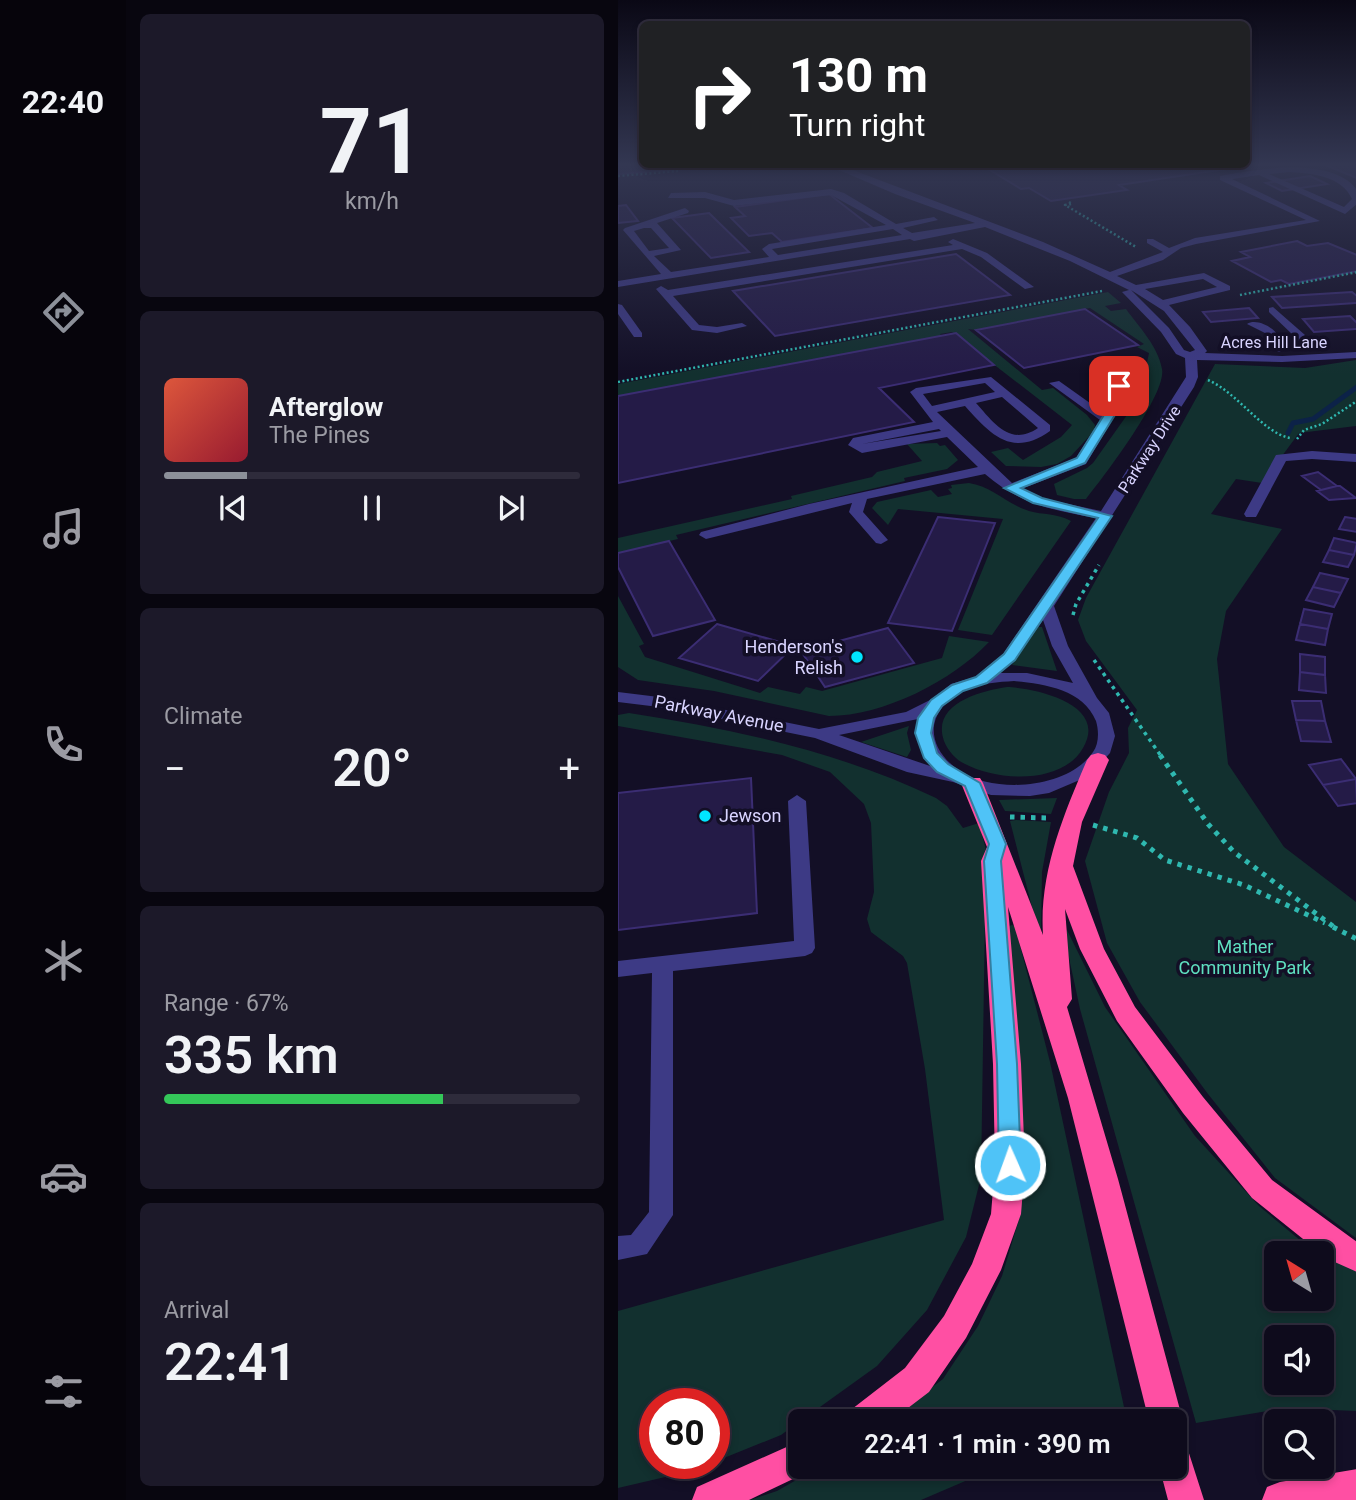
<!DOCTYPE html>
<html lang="en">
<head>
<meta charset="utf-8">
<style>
  body { margin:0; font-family:Roboto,sans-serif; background:#1c1929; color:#f1f3f6; height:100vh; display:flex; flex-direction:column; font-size:26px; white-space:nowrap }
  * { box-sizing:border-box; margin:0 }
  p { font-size:23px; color:#9b9ba3 }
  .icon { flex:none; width:38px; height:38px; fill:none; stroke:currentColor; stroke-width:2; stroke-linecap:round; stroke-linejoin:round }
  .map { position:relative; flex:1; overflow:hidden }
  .sheet { display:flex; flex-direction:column; gap:14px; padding:14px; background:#08060f; width:492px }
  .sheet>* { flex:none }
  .banner { position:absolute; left:21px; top:21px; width:611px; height:147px; border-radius:10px; box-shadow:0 4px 10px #0003,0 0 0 2px #2e2b3b; background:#202124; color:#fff; overflow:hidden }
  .needle { width:46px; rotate:323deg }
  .fabs { position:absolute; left:646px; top:1241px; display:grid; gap:14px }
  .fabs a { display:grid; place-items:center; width:70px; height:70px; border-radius:10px; background:#0e0b1c; box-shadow:0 4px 10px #0003,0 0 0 2px #2e2b3b; font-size:35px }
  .speed { position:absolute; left:21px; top:1388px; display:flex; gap:14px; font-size:35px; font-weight:700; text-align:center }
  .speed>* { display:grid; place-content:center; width:91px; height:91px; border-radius:50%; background:#0e0b1c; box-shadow:0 4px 10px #0003,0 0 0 2px #2e2b3b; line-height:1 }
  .speed .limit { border:10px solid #d22; background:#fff; color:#111 }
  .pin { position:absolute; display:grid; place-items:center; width:60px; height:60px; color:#fff; margin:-30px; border-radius:14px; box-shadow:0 4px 10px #0006 }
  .me { position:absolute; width:77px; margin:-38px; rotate:358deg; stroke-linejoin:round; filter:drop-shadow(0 0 5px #0008) }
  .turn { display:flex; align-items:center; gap:24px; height:147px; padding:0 35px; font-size:32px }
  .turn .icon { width:91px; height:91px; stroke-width:2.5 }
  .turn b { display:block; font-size:49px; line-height:60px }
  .big { font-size:52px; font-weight:600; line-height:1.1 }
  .sheet .widget { flex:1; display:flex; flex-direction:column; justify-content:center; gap:10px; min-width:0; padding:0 24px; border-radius:10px; background:#1c1929 }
  .sheet .dial { align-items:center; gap:0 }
  .dial b { font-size:91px; line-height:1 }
  .song { display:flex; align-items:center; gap:21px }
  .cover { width:84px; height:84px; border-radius:10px; background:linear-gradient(135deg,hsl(10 70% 55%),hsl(350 70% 35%)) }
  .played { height:7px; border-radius:4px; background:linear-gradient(90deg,#8c9099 20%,#2e2b3b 20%) }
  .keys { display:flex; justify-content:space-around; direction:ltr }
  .heat { display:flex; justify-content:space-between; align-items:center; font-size:38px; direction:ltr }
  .charge { height:10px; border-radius:5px; background:linear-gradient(90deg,#34c759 67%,#2e2b3b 0) }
  .trip { position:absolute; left:170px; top:1409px; width:399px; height:70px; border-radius:10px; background:#0e0b1c; box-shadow:0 4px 10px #0003,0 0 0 2px #2e2b3b; font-weight:600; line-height:70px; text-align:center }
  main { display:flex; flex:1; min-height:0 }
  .dock { display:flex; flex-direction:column; width:126px; justify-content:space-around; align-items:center; background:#06040b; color:#9b9ba3 }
  .dock .icon { width:49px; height:49px }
  .dock .active { color:#8c9099 }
  .dock b { font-size:32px; color:#f1f3f6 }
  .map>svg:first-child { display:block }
  .green { fill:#12302f; fill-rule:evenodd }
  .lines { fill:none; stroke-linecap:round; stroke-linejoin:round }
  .stream { stroke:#0c2248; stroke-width:5 }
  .building { fill:#241b47; stroke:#3b2d73; stroke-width:2 }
  .path-far2 { stroke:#2fb8b0; stroke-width:2.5; stroke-dasharray:2 2.5; stroke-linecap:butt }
  .path-far1 { stroke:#2fb8b0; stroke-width:3.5; stroke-dasharray:3.5 4.5; stroke-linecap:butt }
  .path { stroke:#2fb8b0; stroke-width:5; stroke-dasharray:4.5 6; stroke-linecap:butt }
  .minor { fill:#3d3a85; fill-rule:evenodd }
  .highway { fill:#ff4fa3; fill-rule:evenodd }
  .route { fill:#4fc3f7; stroke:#337fa1; stroke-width:2 }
  .poi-dot { fill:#00e5ff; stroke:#130f26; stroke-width:2.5 }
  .labels { text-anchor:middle; stroke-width:7; stroke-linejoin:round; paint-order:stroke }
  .far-street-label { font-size:16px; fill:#d9d4ff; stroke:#130f26 }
  .poi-label { font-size:18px; fill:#d9d4ff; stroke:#130f26; text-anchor:end }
  .street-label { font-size:18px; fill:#d9d4ff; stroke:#130f26 }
  .park-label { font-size:18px; fill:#5fe0c0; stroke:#130f26 }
</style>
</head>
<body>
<main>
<nav class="dock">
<b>22:40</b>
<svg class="icon active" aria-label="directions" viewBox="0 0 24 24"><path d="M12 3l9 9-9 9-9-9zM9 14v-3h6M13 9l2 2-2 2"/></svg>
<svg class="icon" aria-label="music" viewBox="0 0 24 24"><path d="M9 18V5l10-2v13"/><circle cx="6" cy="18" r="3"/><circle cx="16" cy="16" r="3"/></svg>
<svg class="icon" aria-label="phone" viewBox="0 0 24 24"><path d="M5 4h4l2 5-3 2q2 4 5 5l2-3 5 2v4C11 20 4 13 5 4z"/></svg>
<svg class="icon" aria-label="climate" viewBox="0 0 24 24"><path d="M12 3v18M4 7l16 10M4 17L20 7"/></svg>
<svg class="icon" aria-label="car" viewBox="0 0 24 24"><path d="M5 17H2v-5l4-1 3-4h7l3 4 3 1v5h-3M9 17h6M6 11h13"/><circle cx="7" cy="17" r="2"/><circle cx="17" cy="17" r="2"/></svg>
<svg class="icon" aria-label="filters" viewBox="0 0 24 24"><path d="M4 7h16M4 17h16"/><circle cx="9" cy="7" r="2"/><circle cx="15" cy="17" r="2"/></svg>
</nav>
<section class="sheet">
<div class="widget dial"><b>71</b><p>km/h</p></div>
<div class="widget">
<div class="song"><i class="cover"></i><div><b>Afterglow</b><p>The Pines</p></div></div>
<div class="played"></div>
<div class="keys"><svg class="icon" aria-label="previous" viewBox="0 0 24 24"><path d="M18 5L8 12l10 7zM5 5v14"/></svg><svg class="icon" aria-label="pause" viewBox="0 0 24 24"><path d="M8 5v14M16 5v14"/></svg><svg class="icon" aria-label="next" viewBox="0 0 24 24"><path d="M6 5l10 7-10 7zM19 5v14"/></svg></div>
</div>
<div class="widget"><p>Climate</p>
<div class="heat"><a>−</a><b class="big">20°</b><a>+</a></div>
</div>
<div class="widget"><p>Range · 67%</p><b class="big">335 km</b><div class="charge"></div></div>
<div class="widget"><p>Arrival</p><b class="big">22:41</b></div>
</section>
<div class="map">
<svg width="739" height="1500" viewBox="0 0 739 1500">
  <rect width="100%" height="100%" fill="#130f26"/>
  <!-- green -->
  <path class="green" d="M 490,292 L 503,303 L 487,306 L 493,311 L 508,309 C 521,327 540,346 544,369 C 549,394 485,478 468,499 L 456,499 L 439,495 L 436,484 L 469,468 L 475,463 L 514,408 L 515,387 L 524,387 L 531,353 L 519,347 L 526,344 L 472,308 L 358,330 L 350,329 L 424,390 L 435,388 L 469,415 L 477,425 L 476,431 L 453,456 L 439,464 L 423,467 L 388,466 L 373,452 L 390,448 L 405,460 L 443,437 L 454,425 L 334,332 L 322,334 L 324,336 L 0,396 L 0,384 Z
    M 738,360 L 738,426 L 681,433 L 644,483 L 618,479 L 593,514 L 664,529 L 608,611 L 599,659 L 610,764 L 666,847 L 738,902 L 738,1238 L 657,1178 L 590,1094 L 522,1002 L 489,943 L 467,861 L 491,792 L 511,753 L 510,728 L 519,710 L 468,641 L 460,620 L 468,598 L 597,364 L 687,368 Z
    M 319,443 L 322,446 L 327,445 L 340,460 L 329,469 L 286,478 L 287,481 L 58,535 L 60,539 L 0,553 L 0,538 L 174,499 L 173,496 L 254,477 L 259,472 L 304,461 L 289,444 Z
    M 351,483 C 373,486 389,504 411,511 C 425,515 439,513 453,521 L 374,635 L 340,630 L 385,519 L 280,509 L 270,525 L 254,508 L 259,502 L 313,490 L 320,497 L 334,494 L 330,489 L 334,488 L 333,485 Z
    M 0,596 L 26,644 L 21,646 L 27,657 L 142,693 L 150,687 L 182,694 L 188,687 L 204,691 L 324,658 L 331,636 L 371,642 C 334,681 265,716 211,716 L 96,691 L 20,680 L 0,667 Z
    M 419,627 L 424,627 L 439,671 L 394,665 Z
    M 389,687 C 417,688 491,704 465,748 C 444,785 379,781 347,764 C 338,760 330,751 326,741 C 313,704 362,691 389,687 Z
    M 11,713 C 116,729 222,752 318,798 L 329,806 L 345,828 L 361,823 L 368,850 L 363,1177 L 348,1237 L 309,1310 L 259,1366 L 163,1435 L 96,1462 L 96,1404 L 37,1404 L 37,1463 L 93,1463 L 73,1471 L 0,1488 L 0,1311 L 326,1220 L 307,1069 L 289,963 L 285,956 L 253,932 L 249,919 L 256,892 L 253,823 L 246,804 L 212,772 L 164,755 L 0,726 L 0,715 Z
    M 291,726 L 289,733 L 293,750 L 289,757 L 243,742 Z
    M 439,798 L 433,814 L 387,811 L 381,800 Z
    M 398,820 L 433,822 L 424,872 L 423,932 L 414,907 L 392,821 Z
    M 394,925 L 397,926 L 432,1062 L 509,1421 L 269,1421 L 325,1379 L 360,1326 L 384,1276 L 402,1216 L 391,926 Z
    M 445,930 L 449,930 L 487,1007 L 577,1136 L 641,1206 L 689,1246 L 738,1269 L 738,1411 L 668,1408 L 578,1423 L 462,1009 ZM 658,1253 L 704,1253 L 704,1298 L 658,1298 ZM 658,1337 L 704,1337 L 704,1382 L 658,1382 Z
    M 201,1467 L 201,1466 L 380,1467 L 303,1500 L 132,1500 L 159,1491 Z"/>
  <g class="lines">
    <!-- stream -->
    <path class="stream" d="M 670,433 L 675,423 L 695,419 L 739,387"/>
  </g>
  <!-- building -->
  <path class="building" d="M 0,164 L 50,164 L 52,170 L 0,174 Z
    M 383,164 L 624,164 L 628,166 L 501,185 L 509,190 L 433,201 L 411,188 L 403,189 L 367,167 Z
    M 705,164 L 731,164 L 739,167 L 739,178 Z
    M 692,176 L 709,184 L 664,191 L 648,183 Z
    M 211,194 L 255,228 L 164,242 L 154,233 L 131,236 L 113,218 L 127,216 L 117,207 Z
    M 8,205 L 20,221 L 0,223 L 0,206 Z
    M 91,213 L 131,252 L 93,258 L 54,218 Z
    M 679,241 L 689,246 L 710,243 L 739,255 L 739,271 L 671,284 L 663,280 L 653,282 L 614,261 L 632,257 L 623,252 Z
    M 338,254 L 392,295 L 157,336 L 115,291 Z
    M 734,292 L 739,296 L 739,303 L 664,308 L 654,297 Z
    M 631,308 L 640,318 L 593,322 L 585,312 Z
    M 467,309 L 520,345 L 406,368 L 358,330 Z
    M 732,316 L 739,323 L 739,329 L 696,332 L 685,319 Z
    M 338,333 L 376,365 L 261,388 L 296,422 L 0,483 L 0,396 Z
    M 700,472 L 719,486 L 703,490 L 684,476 Z
    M 719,486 L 722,486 L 738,498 L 711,500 L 699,491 Z
    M 320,517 L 377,523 L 334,631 L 270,623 Z
    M 727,517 L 739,519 L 739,532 L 721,529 Z
    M 716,538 L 739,543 L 736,555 L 711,550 Z
    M 51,541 L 97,620 L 35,636 L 0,567 L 0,553 Z
    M 711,550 L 736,555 L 730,567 L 705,562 Z
    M 702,573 L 730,579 L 723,593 L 695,587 Z
    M 695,587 L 723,593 L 716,607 L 688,600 Z
    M 686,609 L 714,614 L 710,629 L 682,624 Z
    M 99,624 L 176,646 L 140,681 L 61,658 Z
    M 682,624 L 710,629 L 707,645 L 678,640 Z
    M 270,628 L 296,663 L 207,687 L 183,651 Z
    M 682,654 L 707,657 L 707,675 L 682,672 Z
    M 682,672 L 707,675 L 708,693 L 681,690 Z
    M 674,701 L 703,701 L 707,721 L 678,720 Z
    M 678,720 L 707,721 L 713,742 L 683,741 Z
    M 723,759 L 738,779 L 705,785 L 691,765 Z
    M 133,778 L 139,913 L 0,930 L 0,793 Z
    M 738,779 L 739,803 L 720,806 L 705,785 Z"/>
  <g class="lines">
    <!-- path-far2 -->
    <path class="path-far2" d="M 188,164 L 197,168
      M 0,176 L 60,171
      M 451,202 L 454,204 L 447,205 L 518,247
      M 622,295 L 739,272
      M 590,380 C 620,393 645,433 672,438
      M 0,382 L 484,291
      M 679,439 L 686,430 L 704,424 L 739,401"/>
    <!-- path-far1 -->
    <path class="path-far1" d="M 455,615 L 458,604 L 481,565
      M 476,660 L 543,756"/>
    <!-- path -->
    <path class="path" d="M 542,755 L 590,824 L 616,852 L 716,927
      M 392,817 L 432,818
      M 475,825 L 519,838 L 547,860 L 626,885 L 707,923
      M 715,927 L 739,939"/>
    <!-- minor -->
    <path class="minor" d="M 70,164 L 117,164 L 113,166 Z
      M 207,164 L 219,164 L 425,242 L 492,272 L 545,252 L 529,243 L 529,239 L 535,239 L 551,248 L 577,238 L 688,220 L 602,180 L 602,176 C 636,169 715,156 739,190 L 739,204 L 727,214 L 641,175 L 614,179 L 702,221 L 578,244 L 563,248 L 545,260 L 499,276 L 518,285 L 586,273 L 612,286 L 612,290 L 551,305 L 572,327 L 589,351 L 587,353 L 664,356 L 739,352 L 739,358 L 664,362 L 579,360 L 580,377 L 576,387 L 436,606 L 450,646 L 479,698 L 491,713 L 497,736 L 492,753 L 471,776 L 431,793 L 412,796 L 373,795 L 335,782 L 289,772 L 197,738 L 49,708 L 0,702 L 0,692 L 49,698 L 201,729 L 288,712 L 314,699 L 333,684 L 357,677 L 385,654 L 478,518 C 433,510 402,504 367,474 L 249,499 L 245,512 L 270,540 L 263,544 L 258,543 L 231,512 L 234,503 L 88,539 L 81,535 L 83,532 L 191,504 L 360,467 L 329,437 L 244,453 L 230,445 L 235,438 L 315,422 L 292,392 L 298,388 L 373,377 L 432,425 L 432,431 C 394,458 373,435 347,406 L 319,412 L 394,483 L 458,458 L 482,420 L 431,383 L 441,381 L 486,413 L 501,363 L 507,360 L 513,363 L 500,410 L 468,464 L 403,489 L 427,499 L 483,511 L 568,377 L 567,358 L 558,354 L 543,332 L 504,292 L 511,290 L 452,261 L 367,227 L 296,241 L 292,239 L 0,287 L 0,281 L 43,274 L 5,230 L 7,228 L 67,208 L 71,211 L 70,213 L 39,223 L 63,250 L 36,256 L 53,272 L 151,257 L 144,249 L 151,244 L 268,225 L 213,195 L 116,206 L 87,198 L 50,198 L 53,193 L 87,192 L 116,200 L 213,189 L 226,193 L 278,224 L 316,217 L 320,220 L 285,228 L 294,233 L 357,223 L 277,194 ZM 671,172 C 693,173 724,176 734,199 L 726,207 L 651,174 ZM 26,228 L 33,228 L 51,248 L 31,251 L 16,231 ZM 275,229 L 284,235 L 160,255 L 154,249 ZM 585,279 L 599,287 L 545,300 L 527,289 ZM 513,290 L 546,311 L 577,350 L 572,352 L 566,350 L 551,328 ZM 367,383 L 377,392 L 314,406 L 305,394 ZM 384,397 L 420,428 C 392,447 376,423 358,403 ZM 321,429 L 323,431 L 244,444 ZM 425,620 L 434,646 L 455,683 L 409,673 L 382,673 L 397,660 ZM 396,681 C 426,684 465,689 478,721 C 481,731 481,744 475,752 C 450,789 377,794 342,771 C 305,746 307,708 349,690 C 364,683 380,682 396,681 ZM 300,719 C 296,738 302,753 315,767 L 221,735 Z
      M 335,239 L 369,253 L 416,287 L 407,289 L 363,257 L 344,249 L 55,296 L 81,325 L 99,327 L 124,323 L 129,326 L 99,333 L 74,330 L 38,289 L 43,286 L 50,290 L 335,245 L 330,242 Z
      M 0,304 L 4,305 L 24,333 L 24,337 L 16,337 L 0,314 Z
      M 655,307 L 687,335 L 680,341 L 664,343 L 667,349 L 661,352 L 655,349 L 649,334 L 629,324 C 638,318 656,327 661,337 L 675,335 L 651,312 L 651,308 Z
      M 694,451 L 739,454 L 739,462 L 694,459 L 668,461 L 638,517 L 628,517 L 626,514 L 658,455 Z
      M 179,795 L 188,801 L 197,948 L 194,953 L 187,956 L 55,971 L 55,1215 L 29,1254 L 0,1260 L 0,1236 L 13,1235 L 31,1212 L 34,973 L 0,977 L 0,961 L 176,941 L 170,801 Z"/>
    <!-- highway -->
    <path class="highway" d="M 480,753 L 487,755 L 491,760 L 464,822 L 455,866 L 486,949 L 517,1007 L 585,1097 L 654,1180 L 739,1242 L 739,1272 L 710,1259 L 634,1198 L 565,1113 L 499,1021 L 462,949 L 447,909 L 454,999 L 449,1007 L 500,1179 L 565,1421 L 560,1433 L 556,1434 L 556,1421 L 531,1421 L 450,1098 L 390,907 L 403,1064 L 407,1165 L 403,1214 L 383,1270 L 348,1338 L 311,1392 L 273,1421 L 229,1421 L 234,1409 L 287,1368 L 326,1316 L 354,1264 L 373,1214 L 377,1165 L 375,1064 L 363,861 L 369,847 L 343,783 L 346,778 L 362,778 L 365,783 L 425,935 C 421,873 445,816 469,760 L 473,755 Z
      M 556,1439 L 568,1444 L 586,1500 L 550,1500 L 541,1466 L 556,1466 Z
      M 182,1441 L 182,1466 L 196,1466 L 194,1470 L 131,1500 L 74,1500 L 79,1487 Z
      M 739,1469 L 739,1500 L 644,1500 L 649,1487 L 662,1482 Z"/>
  </g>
  <!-- sky -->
  <linearGradient id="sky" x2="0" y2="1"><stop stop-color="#0a0815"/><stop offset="0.44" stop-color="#333752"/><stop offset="1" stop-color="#333752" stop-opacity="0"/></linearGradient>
  <rect width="739" height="374" fill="url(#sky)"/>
  <!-- route -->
  <path class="route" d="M 497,384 L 506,386 L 500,410 L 467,463 L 403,488 L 424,498 L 494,516 L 397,660 L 369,683 L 345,691 L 324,706 L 316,718 L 313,733 L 319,753 L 330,764 L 362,783 L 388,844 L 383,861 L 399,1064 L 403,1165 L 400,1171 L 392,1174 L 384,1171 L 381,1165 L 379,1064 L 366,861 L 371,844 L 347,786 L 319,772 L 306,758 L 297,733 L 300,718 L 313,700 L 334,685 L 358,677 L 386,654 L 480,518 L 415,503 L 386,488 L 459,458 L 489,410 Z"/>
  <!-- markers -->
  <g class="poi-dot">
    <circle cx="239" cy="657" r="7"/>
    <circle cx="87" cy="816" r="7"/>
  </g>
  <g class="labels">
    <!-- far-street labels -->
    <g class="far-street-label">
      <text x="656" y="348">Acres Hill Lane</text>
      <text transform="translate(531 449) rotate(-57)" y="6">Parkway Drive</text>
    </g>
    <!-- poi labels -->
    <g class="poi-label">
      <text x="225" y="653">Henderson's<tspan x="225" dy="21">Relish</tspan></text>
      <text x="101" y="822" text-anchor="start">Jewson</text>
    </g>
    <!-- street labels -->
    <g class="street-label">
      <text transform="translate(101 714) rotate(11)" y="6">Parkway Avenue</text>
    </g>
    <!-- park labels -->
    <g class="park-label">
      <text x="627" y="953">Mather<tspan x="627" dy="21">Community Park</tspan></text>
    </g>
  </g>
</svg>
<div class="fabs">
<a><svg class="needle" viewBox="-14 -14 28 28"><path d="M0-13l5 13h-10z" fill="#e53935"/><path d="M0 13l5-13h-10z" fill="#9b9ba3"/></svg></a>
<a><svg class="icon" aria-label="sound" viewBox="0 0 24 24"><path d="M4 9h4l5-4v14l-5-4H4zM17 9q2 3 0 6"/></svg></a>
<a><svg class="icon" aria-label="search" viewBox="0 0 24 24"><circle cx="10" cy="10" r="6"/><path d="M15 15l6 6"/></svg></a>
</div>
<div class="speed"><div class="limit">80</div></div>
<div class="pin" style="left:501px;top:386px;background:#d93025"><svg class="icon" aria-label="arrive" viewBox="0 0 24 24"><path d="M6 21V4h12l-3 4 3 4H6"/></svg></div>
<svg class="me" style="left:392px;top:1165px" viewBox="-20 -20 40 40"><circle r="17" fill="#4fc3f7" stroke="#fff" stroke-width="3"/><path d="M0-11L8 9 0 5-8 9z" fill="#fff"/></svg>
<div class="trip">22:41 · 1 min · 390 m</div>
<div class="banner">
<div class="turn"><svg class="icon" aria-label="right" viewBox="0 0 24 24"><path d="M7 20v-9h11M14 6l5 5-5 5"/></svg><div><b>130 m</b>Turn right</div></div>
</div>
</div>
</main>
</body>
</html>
